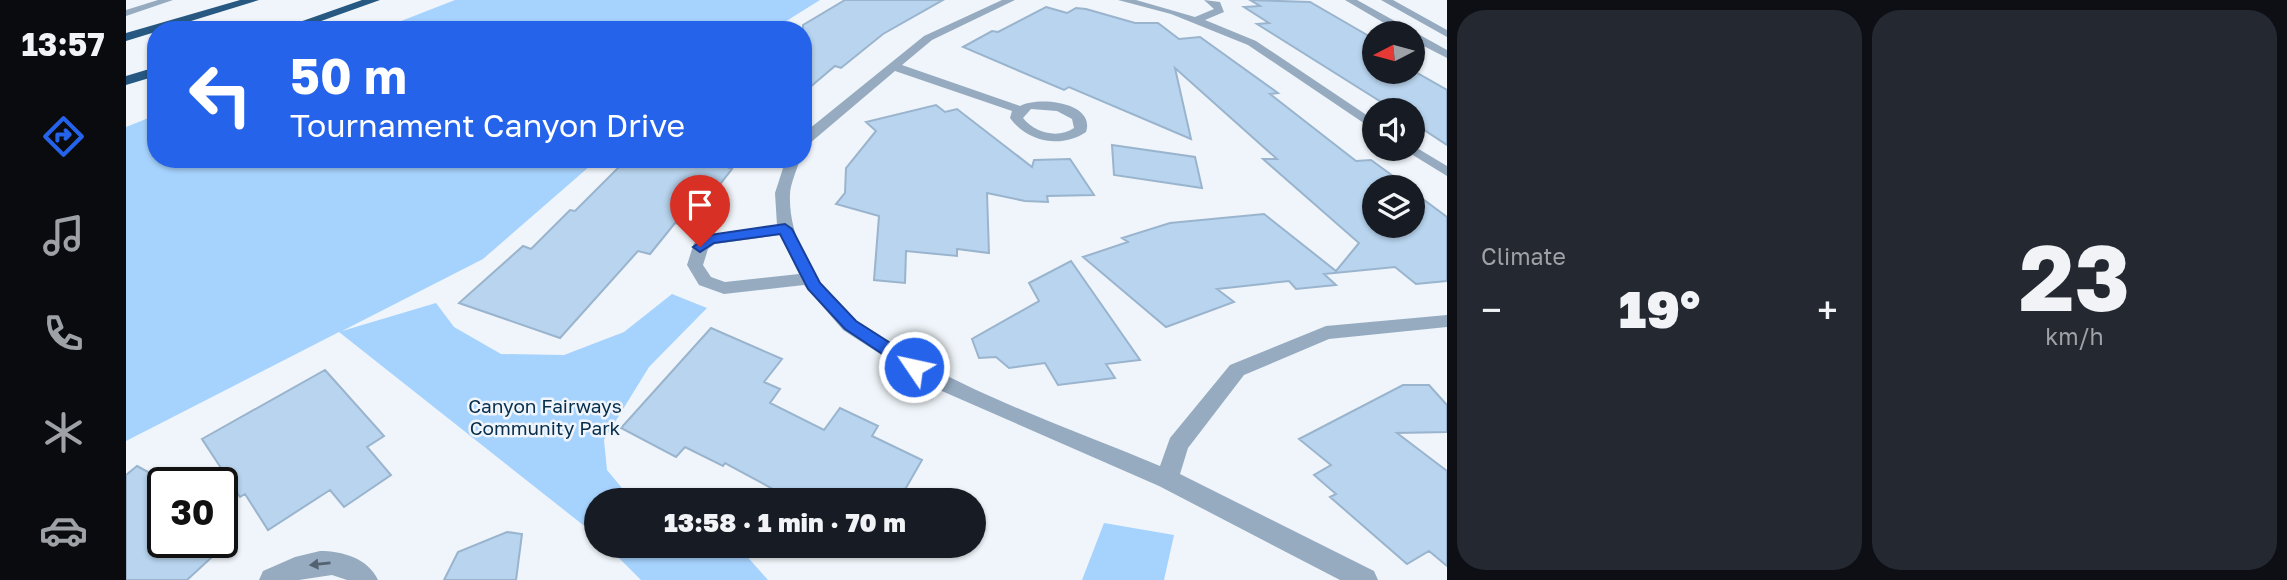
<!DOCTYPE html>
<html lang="en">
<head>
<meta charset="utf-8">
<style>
  body { margin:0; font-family:"Golos Text",sans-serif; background:#242831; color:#f1f3f6; height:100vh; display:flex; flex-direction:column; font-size:26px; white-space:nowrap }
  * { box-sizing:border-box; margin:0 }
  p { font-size:23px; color:#9ea1a6 }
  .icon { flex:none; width:38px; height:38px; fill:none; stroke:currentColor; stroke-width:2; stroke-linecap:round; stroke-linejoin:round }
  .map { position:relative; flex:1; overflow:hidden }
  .sheet { display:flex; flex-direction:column; gap:10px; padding:10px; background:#0d0f14; width:840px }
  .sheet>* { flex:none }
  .hud { position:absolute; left:21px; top:21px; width:665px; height:147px; border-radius:28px; box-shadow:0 2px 5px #0004; background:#2563eb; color:#fff; overflow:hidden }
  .needle { width:46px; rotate:264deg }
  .fabs { position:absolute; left:1236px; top:21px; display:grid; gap:14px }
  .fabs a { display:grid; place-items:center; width:63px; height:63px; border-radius:50%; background:#171b24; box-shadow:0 2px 5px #0004; font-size:35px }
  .speed { position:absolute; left:21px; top:467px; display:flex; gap:14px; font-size:35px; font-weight:700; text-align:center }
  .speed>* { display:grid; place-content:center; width:91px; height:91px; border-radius:50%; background:#171b24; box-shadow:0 2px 5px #0004; line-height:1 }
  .speed .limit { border:4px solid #111; border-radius:10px; background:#fff; color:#111 }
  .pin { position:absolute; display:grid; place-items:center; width:60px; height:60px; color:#fff; margin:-72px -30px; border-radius:50% 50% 50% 0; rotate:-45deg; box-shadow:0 0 7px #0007 }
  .pin .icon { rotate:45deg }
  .me { position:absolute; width:77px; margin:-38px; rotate:304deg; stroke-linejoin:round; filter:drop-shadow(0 0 5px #0008) }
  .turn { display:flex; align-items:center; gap:24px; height:147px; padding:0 28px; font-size:32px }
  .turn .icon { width:91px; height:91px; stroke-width:2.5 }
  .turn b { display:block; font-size:49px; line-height:60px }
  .big { font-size:52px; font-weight:800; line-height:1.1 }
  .sheet .widget { flex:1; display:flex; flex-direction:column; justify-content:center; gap:10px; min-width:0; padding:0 24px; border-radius:28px; background:#242831 }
  .sheet .dial { align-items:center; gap:0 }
  .dial b { font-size:91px; line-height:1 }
  .heat { display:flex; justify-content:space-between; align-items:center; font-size:38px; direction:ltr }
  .sheet .tiles { flex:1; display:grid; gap:10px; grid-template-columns:repeat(2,1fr) }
  .trip { position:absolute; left:458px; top:488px; width:402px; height:70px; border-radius:35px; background:#171b24; box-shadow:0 2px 5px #0004; font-weight:800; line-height:70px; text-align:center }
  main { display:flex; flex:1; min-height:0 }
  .menu { display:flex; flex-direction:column; width:126px; justify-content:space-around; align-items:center; background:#090b0e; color:#9ea1a6 }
  .menu .icon { width:49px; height:49px }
  .menu .current { color:#2563eb }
  .menu b { font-size:32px; color:#f1f3f6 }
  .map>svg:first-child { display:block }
  .green { fill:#a6d3fe }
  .building { fill:#b8d4ee; stroke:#9ab4ce; stroke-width:2 }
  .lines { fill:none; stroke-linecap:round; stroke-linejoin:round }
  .minor { fill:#96abc0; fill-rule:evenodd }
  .highway { fill:#275882; fill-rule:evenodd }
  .oneway { fill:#536271 }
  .route { fill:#2563eb; stroke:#184099; stroke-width:2 }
  .labels { text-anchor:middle; stroke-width:5; stroke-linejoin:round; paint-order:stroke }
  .park-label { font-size:19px; fill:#072e4d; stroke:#eff5fa }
</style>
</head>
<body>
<main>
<nav class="menu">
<b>13:57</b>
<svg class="icon current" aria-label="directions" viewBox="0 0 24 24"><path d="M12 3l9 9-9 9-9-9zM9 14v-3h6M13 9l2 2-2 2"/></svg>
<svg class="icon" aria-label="music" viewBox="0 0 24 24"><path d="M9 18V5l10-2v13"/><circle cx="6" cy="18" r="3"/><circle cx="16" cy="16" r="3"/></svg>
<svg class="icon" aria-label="phone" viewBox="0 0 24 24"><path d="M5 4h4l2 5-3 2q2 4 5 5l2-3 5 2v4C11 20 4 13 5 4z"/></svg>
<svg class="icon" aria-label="climate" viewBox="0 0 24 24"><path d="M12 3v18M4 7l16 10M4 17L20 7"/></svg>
<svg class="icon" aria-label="car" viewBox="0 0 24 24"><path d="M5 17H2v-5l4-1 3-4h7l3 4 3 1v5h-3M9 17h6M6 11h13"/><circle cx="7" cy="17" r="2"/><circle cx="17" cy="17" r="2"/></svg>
</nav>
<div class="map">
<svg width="1321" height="580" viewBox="0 0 1321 580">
  <rect width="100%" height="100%" fill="#eff5fa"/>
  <!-- green -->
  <path class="green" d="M 329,0 L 694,0 L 646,30 L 252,30 Z
    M 30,115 L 30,159 L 472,159 L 357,259 L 216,331 L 310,303 L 328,327 L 375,354 L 438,355 L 498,332 L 546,294 L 581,308 L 523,367 L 478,440 L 481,470 L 506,500 L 471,500 L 471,536 L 213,332 L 0,441 L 0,127 Z
    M 978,523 L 1048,535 L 1038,580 L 956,580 Z
    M 481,546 L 601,546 L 618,553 L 642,580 L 515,580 Z"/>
  <!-- building -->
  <path class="building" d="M 719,0 L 817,0 L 757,34 L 715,68 L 709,66 L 677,93 L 677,25 Z
    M 1124,0 L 1184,2 L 1248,39 L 1248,44 L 1243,44 L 1248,47 L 1248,72 L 1286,70 L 1321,90 L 1321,145 L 1286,122 L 1286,110 L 1268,110 L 1131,24 L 1143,23 L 1118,7 L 1134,6 Z
    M 920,7 L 941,13 L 950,8 L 960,9 L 1009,23 L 1032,23 L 1053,39 L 1074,37 L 1152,93 L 1144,94 L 1230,161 L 1245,160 L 1282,187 L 1248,187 L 1248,226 L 1286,226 L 1286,191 L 1321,217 L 1321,281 L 1290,284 L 1269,267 L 1198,274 L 1210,285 L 1170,289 L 1163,281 L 1091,289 L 1108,302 L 1040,327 L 957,257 L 1002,242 L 996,238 L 1044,223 L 1138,214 L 1210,271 L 1233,243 L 1137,159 L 1151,159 L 1049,68 L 1065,139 L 943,87 L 938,90 L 837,47 L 866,31 L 872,32 Z
    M 810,105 L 819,112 L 831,109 L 906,167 L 908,160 L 944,159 L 968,195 L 921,196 L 922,202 L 899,201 L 861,193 L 863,253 L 831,249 L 831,256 L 780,251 L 779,283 L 748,280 L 753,216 L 710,204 L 719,193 L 720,168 L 750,131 L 740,122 Z
    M 986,145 L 1069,157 L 1076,188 L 988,175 Z
    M 501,159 L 609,159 L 603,168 L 606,169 L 561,226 L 549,223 L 524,254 L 512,251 L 434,338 L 333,303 L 397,246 L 405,249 L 444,210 L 449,211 Z
    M 945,261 L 1014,360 L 980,364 L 989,378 L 932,385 L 919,363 L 883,368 L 870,357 L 853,358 L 846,339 L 913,301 L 903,283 Z
    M 585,328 L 656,359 L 638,382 L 654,389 L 644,403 L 698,430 L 714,408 L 752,426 L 746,436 L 796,460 L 773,500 L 667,500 L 599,463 L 597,466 L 559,447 L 550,457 L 495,428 Z
    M 199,370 L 258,436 L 241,447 L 265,475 L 218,507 L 204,490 L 142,530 L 119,494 L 114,497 L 76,439 Z
    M 1277,385 L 1303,385 L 1321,405 L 1321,432 L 1271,433 L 1321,471 L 1321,566 L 1303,551 L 1281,564 L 1204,497 L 1210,494 L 1188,475 L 1205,465 L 1173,439 Z
    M 11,466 L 37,480 L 37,542 L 61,542 L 86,557 L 61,580 L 0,580 L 0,475 Z
    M 381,532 L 396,534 L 390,580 L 318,580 L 332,552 Z"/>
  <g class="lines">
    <!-- minor -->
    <path class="minor" d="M 32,0 L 47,0 L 0,16 L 0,10 Z
      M 876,0 L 889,0 L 806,40 L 776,65 L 894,106 C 912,96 970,102 960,132 C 935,149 901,142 884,118 L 886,111 L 769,71 L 677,149 L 678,133 L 798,36 ZM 905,109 L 931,111 L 946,119 L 948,128 C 932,139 909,133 897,118 Z
      M 992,0 L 1010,0 L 1069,17 L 1088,9 L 1078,0 L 1094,2 L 1098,12 L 1079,20 L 1130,41 L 1248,120 L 1248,130 L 1122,45 L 1045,14 Z
      M 1219,0 L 1231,0 L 1321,50 L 1321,58 L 1286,40 L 1286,33 L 1275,33 Z
      M 1255,0 L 1267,0 L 1321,30 L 1321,37 Z
      M 1286,145 L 1321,166 L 1321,176 L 1277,149 L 1286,149 Z
      M 660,159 L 674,159 C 671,170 664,184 664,195 C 662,242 695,294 732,322 C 822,388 932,423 1034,466 L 1044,438 L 1104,365 L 1200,326 L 1321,315 L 1321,327 L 1203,339 L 1118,375 L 1062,448 L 1054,474 L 1248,571 L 1252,580 L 1214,580 L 1033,486 L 802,385 L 717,330 L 678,285 L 598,294 L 573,285 L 561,265 L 568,243 L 584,235 L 651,225 L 649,193 ZM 654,235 L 673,274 L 599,282 L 585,277 L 577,265 L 582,249 L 589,244 Z
      M 194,551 C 216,551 242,558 252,580 L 221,580 L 206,575 L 173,580 L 133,580 L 137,571 L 169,557 Z"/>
    <!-- highway -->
    <path class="highway" d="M 114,0 L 133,0 L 0,41 L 0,33 Z
      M 236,0 L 254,0 L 170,30 L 151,30 Z
      M 30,67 L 30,76 L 0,85 L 0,76 Z"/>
  </g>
  <!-- one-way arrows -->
  <defs><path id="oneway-solid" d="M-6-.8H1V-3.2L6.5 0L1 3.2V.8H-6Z" transform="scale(1.75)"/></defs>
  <use class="oneway" href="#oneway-solid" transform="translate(194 564) rotate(174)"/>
  <!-- route -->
  <path class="route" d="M 659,224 L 666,229 L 694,283 L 730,321 L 794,362 L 797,367 L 794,371 L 782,371 L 719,329 L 682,289 L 654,234 L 588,243 L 574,252 L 567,247 L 584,235 Z"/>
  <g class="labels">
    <!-- park labels -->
    <g class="park-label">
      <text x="419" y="413">Canyon Fairways<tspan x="419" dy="22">Community Park</tspan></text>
    </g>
  </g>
</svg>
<div class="fabs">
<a><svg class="needle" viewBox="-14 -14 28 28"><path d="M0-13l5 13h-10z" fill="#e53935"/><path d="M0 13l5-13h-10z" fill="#9ea1a6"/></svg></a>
<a><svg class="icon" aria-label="sound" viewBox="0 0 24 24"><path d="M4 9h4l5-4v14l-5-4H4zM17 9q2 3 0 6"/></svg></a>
<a><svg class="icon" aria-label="layers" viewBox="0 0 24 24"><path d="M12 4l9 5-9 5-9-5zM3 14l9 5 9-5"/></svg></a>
</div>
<div class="speed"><div class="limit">30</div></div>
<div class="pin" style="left:574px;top:247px;background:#d93025"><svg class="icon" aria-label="arrive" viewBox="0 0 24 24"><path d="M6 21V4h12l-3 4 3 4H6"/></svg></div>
<svg class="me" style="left:788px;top:367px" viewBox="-20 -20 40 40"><circle r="17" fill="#2563eb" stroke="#fff" stroke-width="3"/><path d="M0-11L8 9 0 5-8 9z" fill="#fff"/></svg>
<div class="trip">13:58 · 1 min · 70 m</div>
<div class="hud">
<div class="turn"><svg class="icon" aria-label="left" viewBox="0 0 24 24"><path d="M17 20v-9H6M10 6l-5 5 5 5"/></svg><div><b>50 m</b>Tournament Canyon Drive</div></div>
</div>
</div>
<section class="sheet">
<div class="tiles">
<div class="widget"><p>Climate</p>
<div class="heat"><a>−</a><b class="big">19°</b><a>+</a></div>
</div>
<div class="widget dial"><b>23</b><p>km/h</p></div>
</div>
</section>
</main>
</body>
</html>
